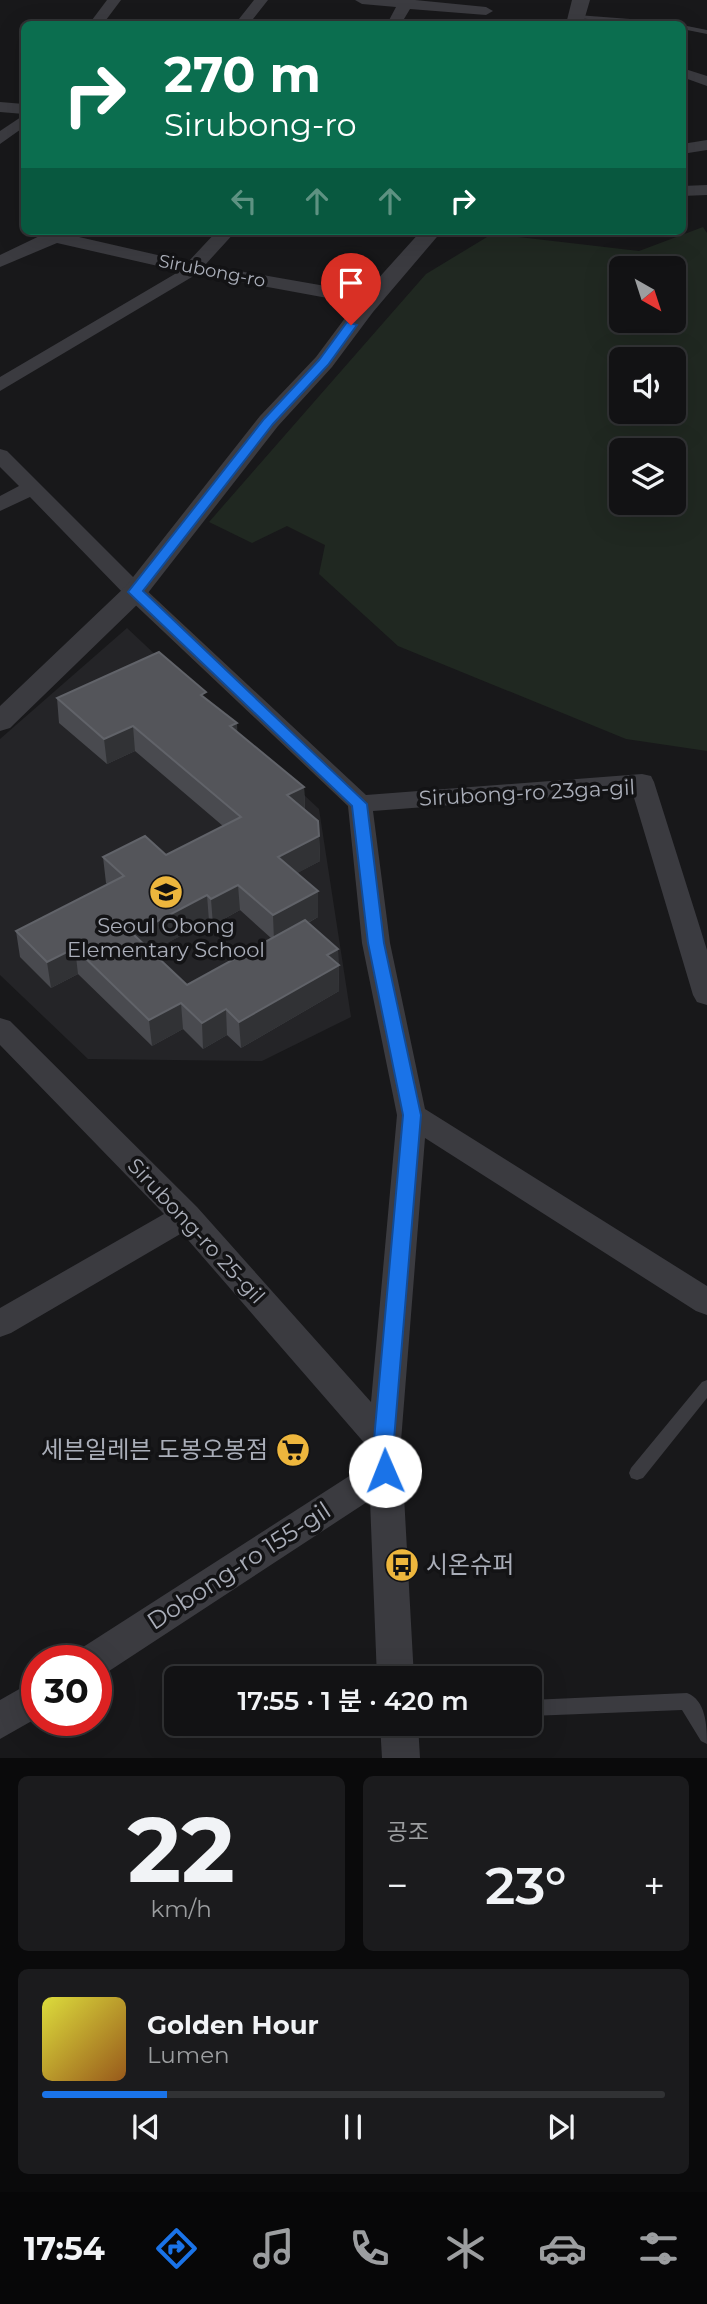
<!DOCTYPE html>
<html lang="ko">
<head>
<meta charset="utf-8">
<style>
  body { margin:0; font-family:Montserrat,"Noto Sans KR",sans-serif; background:#1b1b1d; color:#f1f3f6; height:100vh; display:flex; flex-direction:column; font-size:26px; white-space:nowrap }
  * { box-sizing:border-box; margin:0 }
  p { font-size:23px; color:#9c9ea0 }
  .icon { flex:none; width:38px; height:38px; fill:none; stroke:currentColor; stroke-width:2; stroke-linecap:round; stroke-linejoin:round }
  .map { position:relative; height:1758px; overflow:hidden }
  .drawer { display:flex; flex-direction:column; gap:18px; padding:18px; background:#0a0a0b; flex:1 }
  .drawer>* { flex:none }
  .guide { position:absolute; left:21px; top:21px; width:665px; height:214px; border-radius:10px; box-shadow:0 7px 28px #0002,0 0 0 2px #313234; background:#0b6e4f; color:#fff; overflow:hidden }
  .needle { width:46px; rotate:141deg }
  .fabs { position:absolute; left:609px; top:256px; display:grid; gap:14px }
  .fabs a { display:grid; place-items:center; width:77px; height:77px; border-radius:10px; background:#121214; box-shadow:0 7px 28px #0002,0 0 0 2px #313234; font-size:35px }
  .speed { position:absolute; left:21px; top:1645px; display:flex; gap:14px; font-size:35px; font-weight:700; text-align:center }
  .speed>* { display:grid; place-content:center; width:91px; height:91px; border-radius:50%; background:#121214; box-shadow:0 7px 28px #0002,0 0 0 2px #313234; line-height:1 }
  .speed .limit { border:10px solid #d22; background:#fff; color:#111 }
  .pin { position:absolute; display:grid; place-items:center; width:60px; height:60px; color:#fff; margin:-72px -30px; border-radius:50% 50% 50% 0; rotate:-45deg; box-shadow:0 0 7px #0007 }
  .pin .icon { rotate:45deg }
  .me { position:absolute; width:77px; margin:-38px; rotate:359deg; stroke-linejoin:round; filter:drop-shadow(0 0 5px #0008) }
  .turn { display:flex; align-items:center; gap:24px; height:147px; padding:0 28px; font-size:32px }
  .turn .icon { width:91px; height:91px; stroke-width:2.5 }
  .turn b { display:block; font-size:49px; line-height:60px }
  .lanes { display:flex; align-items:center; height:66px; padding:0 28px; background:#0003; justify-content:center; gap:35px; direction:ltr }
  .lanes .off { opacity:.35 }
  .big { font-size:52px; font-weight:600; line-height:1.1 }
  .drawer .widget { flex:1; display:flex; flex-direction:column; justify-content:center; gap:10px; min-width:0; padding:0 24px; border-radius:10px; background:#1b1b1d }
  .drawer .dial { align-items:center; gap:0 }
  .dial b { font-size:91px; line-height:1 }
  .song { display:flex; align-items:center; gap:21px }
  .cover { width:84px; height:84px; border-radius:10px; background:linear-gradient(135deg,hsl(60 70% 55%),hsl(30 70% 35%)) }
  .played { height:7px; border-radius:4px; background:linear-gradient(90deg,#1a73e8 20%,#313234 20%) }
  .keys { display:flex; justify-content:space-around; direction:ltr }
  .heat { display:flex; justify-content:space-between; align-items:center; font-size:38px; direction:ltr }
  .drawer .tiles { flex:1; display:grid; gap:18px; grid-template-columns:1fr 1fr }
  .widget:last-child { grid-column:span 2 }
  .trip { position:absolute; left:164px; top:1666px; width:378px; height:70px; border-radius:10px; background:#121214; box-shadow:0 7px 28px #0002,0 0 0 2px #313234; font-weight:600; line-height:70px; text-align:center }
  .dock { display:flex; height:112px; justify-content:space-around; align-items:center; background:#070708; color:#9c9ea0 }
  .dock .icon { width:49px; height:49px }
  .dock .active { color:#1a73e8 }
  .dock b { font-size:32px; color:#f1f3f6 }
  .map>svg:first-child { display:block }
  .built { fill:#242427 }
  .green { fill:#202821; fill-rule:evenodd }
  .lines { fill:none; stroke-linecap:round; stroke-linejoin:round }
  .service { fill:#3b3b40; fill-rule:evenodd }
  .minor { fill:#3b3b40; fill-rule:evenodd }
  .tertiary { fill:#3b3b40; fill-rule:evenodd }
  .wall { fill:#494a4f; fill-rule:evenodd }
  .shaded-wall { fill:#313235 }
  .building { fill:#54555a; stroke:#616369; stroke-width:2 }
  .route { fill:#1a73e8; stroke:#114b97; stroke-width:2 }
  .labels { text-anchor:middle; stroke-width:7; stroke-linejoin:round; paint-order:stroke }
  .far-street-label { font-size:18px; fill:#aaaeb9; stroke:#131315 }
  .street-label { font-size:21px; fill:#aaaeb9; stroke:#131315 }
  .poi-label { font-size:21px; fill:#aaaeb9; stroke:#131315 }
  .near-poi-label { font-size:24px; fill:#aaaeb9; stroke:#131315; text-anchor:end }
  .near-street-label { font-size:24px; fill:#aaaeb9; stroke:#131315 }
</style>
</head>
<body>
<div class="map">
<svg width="707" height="1758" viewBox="0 0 707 1758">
  <rect width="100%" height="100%" fill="#18181a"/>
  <!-- built -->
  <path class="built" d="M 127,628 L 319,809 L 351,1017 L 262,1061 L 88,1059 L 0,975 L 0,739 Z"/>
  <!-- green -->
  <path class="green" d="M 703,227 L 707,233 L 707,751 L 626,739 L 398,646 L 319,574 L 325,545 L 287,526 L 252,543 L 209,522 L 426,274 L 492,234 L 639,251 ZM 621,268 L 674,268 L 674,320 L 621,320 ZM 621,359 L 674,359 L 674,411 L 621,411 ZM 621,450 L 674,450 L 674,502 L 621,502 Z"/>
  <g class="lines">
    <!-- service -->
    <path class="service" d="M 577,15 L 670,22 L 673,24 L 649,24 L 575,18 L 575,16 Z
      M 682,25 L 707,30 L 707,34 L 682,29 Z
      M 707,1380 L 707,1398 L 643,1478 L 637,1480 L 631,1478 L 629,1473 L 631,1468 L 702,1382 Z
      M 687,1693 C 706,1700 707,1726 707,1744 L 701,1741 L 682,1710 L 530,1716 L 530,1700 Z"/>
    <!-- minor -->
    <path class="minor" d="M 107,0 L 121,0 L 103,24 L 89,24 Z
      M 254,0 L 268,0 L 249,24 L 235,24 Z
      M 355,0 L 415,0 L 486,7 L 493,11 L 486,15 L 410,9 L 401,24 L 387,24 L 396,7 L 362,4 Z
      M 682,68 L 707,76 L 707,86 L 682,77 Z
      M 0,102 L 24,104 L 24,114 L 0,112 Z
      M 24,115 L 24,127 L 0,144 L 0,131 Z
      M 707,140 L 707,150 L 682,154 L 682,144 Z
      M 707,185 L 707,195 L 682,196 L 682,186 Z
      M 50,231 L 69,231 L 66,234 L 188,262 L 217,231 L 236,231 L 205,265 L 371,294 L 380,300 L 371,306 L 197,274 L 0,391 L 0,377 L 180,271 L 57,243 L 0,267 L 0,255 Z
      M 0,449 L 7,451 L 143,587 L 366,795 L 642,774 L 651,776 L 654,782 L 707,950 L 707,1005 L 697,1002 L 693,995 L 632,791 L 373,811 L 390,943 L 425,1109 L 707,1286 L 707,1315 L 696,1311 L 425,1138 L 401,1441 L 414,1678 L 377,1678 L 370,1500 L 106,1673 L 96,1677 L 96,1661 L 75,1661 L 80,1649 L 368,1464 L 367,1446 L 182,1233 L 11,1333 L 0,1337 L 0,1308 L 164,1214 L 0,1045 L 0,1018 L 10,1021 L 197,1207 L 371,1402 L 397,1115 L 362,943 L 348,806 L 127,597 L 30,497 L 0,511 L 0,496 L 19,486 L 0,467 Z
      M 37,1679 L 37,1718 L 0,1739 L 0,1700 Z
      M 380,1724 L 418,1724 L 420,1758 L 382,1758 Z"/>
    <!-- tertiary -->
    <path class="tertiary" d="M 572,0 L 590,0 L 583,24 L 566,24 Z
      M 421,231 L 442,231 L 373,312 L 332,367 L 278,426 L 144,598 L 10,728 L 0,731 L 0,706 L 126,586 L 260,416 L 316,357 L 357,302 Z"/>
  </g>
  <!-- wall -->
  <path class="wall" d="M 57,698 L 207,699 L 237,732 L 304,787 L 305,810 L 319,836 L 320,861 L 297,873 L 318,917 L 308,923 L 338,949 L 339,991 L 241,1048 L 227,1035 L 203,1049 L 183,1029 L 152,1046 L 78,974 L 51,988 L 20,957 L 16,931 L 108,885 L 106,883 L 103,857 L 166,855 L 223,826 L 135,751 L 107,764 L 59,723 ZM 240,910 L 271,938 L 187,985 L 151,951 L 209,921 L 213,925 Z"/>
  <!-- shaded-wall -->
  <path class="shaded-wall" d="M 237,723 L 238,748 L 230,726 Z
    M 133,726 L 135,751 L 107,764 L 104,739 Z
    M 304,787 L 305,812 L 287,795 Z
    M 319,836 L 320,861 L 279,883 L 278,857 Z
    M 238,885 L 240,910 L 213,925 L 211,899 Z
    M 318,891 L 318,917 L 274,941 L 273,915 Z
    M 207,895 L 209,921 L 135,960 L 133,934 Z
    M 75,948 L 78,974 L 51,988 L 47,962 Z
    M 338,949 L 339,991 L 241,1048 L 239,1022 L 327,955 Z
    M 181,1003 L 183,1029 L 152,1046 L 149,1020 Z
    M 226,1009 L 227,1035 L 203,1049 L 202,1023 Z"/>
  <!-- building -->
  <path class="building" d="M 159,652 L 206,692 L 201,695 L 237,723 L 230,726 L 304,787 L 287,795 L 318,821 L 319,836 L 278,857 L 318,891 L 273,915 L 238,885 L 211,899 L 207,895 L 133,934 L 187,985 L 305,920 L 338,949 L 327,955 L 339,965 L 239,1022 L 226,1009 L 202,1023 L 181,1003 L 149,1020 L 75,948 L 47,962 L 16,931 L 124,876 L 103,857 L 145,836 L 166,855 L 241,817 L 133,726 L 104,739 L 57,698 Z"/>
  <!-- route -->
  <path class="route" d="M 347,322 L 357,325 L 328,365 L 273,424 L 143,591 L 367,804 L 384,943 L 421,1115 L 394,1440 L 395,1471 L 392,1477 L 385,1480 L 377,1477 L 374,1471 L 374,1440 L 403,1115 L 368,943 L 352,806 L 128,592 L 264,419 L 319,360 Z"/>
  <!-- icons -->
  <defs>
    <g id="school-disc" transform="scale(1.75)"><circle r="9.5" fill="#edb63d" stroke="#131315"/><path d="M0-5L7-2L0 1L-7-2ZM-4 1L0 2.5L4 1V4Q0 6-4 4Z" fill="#111"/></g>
    <g id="supermarket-disc" transform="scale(1.75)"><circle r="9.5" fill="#edb63d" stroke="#131315"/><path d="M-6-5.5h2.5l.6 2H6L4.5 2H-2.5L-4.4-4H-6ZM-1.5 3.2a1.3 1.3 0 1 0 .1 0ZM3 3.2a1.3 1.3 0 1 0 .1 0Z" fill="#111"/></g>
    <g id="bus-disc" transform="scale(1.75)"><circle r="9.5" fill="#edb63d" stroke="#131315"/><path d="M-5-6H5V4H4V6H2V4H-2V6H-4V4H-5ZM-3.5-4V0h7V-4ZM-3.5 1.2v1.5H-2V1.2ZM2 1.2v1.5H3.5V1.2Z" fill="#111"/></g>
  </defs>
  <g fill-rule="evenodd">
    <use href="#school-disc" x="166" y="892"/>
    <use href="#supermarket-disc" x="293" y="1450"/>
    <use href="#bus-disc" x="402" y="1565"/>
  </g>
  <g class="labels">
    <!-- far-street labels -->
    <g class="far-street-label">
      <text transform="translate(212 271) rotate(11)" y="6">Sirubong-ro</text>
    </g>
    <!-- street labels -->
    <g class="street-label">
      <text transform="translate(527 793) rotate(-3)" y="7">Sirubong-ro 23ga-gil</text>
      <text transform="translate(196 1231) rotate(47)" y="7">Sirubong-ro 25-gil</text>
    </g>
    <!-- poi labels -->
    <g class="poi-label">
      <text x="166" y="933">Seoul Obong<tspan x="166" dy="24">Elementary School</tspan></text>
    </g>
    <!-- near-poi labels -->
    <g class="near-poi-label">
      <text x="268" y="1458">세븐일레븐 도봉오봉점</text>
      <text x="426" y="1573" text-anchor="start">시온슈퍼</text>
    </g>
    <!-- near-street labels -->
    <g class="near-street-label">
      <text transform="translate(239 1566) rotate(-33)" y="8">Dobong-ro 155-gil</text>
    </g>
  </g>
</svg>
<div class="fabs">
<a><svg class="needle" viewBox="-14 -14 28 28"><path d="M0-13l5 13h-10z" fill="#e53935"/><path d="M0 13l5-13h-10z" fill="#9c9ea0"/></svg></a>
<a><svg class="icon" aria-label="sound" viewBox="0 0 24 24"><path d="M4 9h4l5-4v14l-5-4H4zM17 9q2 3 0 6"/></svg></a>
<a><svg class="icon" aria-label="layers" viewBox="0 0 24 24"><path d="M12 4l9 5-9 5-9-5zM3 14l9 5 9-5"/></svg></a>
</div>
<div class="speed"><div class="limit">30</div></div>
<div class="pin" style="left:351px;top:325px;background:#d93025"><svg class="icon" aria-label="arrive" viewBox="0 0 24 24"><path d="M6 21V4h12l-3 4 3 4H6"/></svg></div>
<svg class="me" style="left:385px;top:1471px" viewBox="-20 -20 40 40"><circle r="19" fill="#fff"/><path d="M0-13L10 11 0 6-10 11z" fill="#1a73e8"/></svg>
<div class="trip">17:55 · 1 분 · 420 m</div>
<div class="guide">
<div class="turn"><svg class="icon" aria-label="right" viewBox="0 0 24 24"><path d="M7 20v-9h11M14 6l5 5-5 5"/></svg><div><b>270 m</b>Sirubong-ro</div></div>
<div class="lanes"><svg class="icon off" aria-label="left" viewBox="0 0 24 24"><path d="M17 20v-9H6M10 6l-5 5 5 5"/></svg><svg class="icon off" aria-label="ahead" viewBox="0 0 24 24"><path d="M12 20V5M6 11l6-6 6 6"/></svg><svg class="icon off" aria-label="ahead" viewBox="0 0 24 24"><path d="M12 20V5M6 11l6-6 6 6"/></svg><svg class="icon" aria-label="right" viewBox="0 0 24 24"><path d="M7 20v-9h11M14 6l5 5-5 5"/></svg></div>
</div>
</div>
<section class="drawer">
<div class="tiles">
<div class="widget dial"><b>22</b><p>km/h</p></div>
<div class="widget"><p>공조</p>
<div class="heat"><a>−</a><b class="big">23°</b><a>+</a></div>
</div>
<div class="widget">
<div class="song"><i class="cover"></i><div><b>Golden Hour</b><p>Lumen</p></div></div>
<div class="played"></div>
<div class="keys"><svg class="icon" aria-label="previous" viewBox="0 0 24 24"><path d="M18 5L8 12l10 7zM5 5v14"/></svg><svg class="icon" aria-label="pause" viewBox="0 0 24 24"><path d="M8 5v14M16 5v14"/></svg><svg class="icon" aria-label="next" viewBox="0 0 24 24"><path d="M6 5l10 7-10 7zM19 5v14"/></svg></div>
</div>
</div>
</section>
<nav class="dock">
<b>17:54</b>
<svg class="icon active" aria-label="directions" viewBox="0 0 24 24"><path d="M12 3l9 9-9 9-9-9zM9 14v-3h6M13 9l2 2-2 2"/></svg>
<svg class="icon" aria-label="music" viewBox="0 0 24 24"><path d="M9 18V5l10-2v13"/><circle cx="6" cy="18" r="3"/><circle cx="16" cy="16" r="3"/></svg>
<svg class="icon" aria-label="phone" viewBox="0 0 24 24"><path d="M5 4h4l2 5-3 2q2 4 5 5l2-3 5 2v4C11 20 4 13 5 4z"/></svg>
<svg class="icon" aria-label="climate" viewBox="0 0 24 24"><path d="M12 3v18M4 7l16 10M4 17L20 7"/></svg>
<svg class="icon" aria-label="car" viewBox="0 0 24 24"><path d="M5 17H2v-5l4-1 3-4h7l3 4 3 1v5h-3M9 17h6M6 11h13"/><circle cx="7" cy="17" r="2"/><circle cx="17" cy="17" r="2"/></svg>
<svg class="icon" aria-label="filters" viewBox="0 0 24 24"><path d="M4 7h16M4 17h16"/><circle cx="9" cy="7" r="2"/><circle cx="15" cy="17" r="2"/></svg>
</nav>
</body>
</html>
